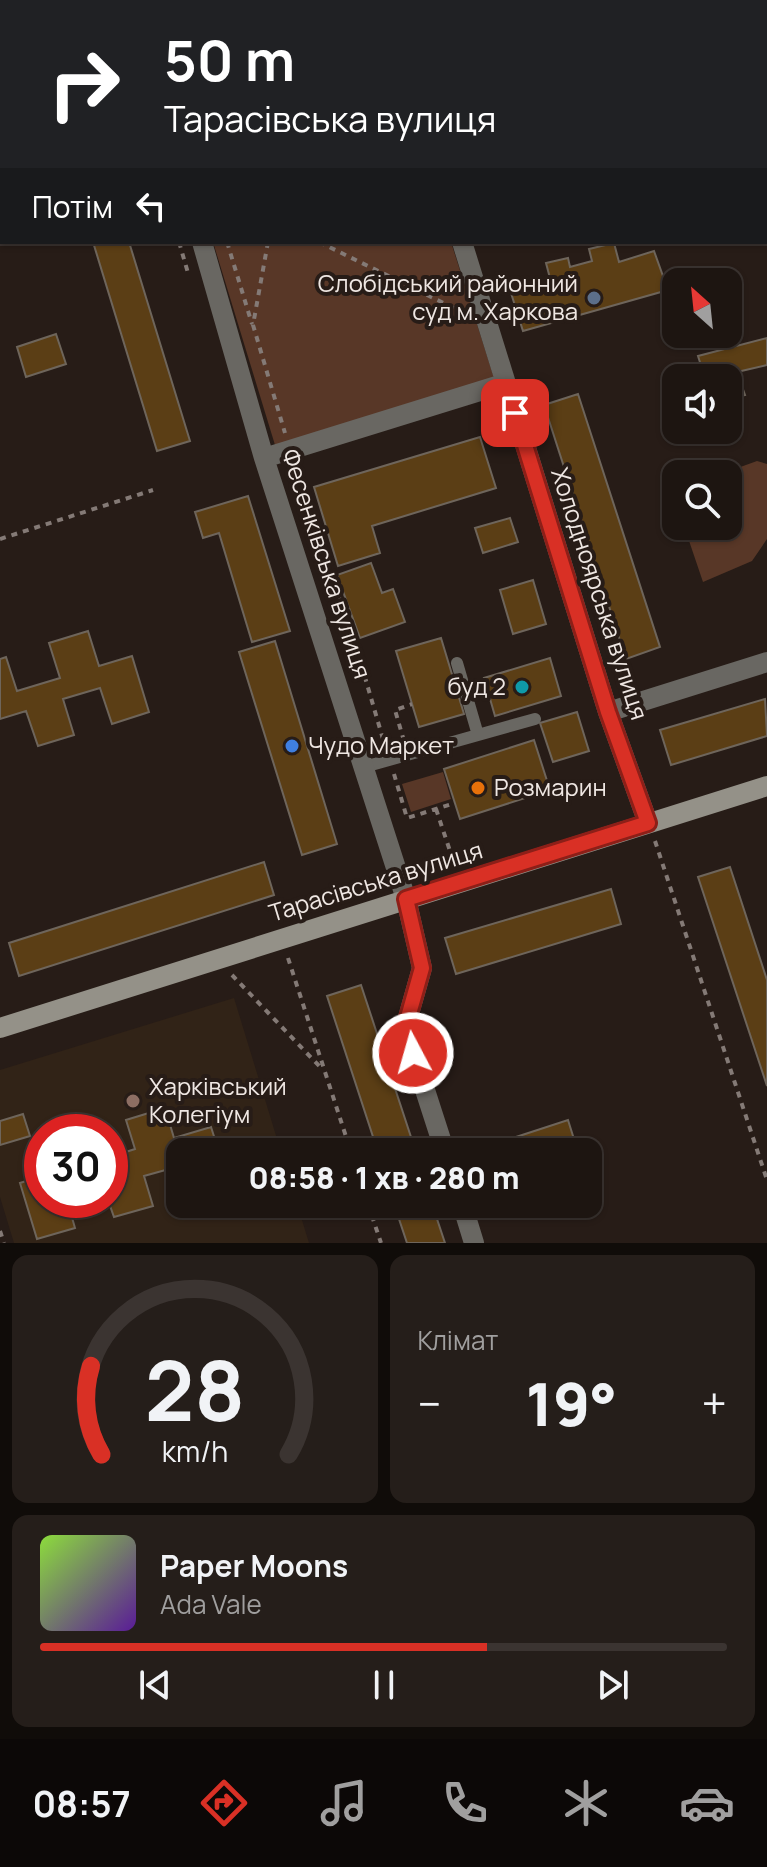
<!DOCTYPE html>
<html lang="uk">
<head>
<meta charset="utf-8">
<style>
  body { margin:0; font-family:Manrope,sans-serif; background:#251e1a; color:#f1f3f6; height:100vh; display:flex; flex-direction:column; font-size:30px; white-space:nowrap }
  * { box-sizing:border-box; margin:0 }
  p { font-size:26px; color:#a09f9f }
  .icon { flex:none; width:44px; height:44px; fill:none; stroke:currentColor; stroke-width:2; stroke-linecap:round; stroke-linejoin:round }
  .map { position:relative; height:1243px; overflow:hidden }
  .sheet { display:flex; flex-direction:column; gap:12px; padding:12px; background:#100c09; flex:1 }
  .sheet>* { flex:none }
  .top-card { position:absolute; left:0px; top:0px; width:768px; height:244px; box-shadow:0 2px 6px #0004,0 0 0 2px #3b3431; background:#202124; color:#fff; overflow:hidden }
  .needle { width:52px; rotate:333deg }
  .fabs { position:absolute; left:662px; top:268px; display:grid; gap:16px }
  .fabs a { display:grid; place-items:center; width:80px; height:80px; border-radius:16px; background:#1d1511; box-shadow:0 2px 6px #0004,0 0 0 2px #3b3431; font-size:40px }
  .speed { position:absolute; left:24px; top:1114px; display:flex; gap:16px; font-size:40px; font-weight:700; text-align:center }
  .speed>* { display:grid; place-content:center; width:104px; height:104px; border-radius:50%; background:#1d1511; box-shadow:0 2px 6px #0004,0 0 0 2px #3b3431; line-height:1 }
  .speed .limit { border:12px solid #d22; background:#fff; color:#111 }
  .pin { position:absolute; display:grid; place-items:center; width:68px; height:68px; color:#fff; margin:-34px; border-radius:16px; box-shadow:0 4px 12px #0006 }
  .me { position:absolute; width:88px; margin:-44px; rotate:354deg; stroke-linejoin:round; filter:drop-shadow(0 0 6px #0008) }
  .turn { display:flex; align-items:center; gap:28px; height:168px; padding:0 32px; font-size:36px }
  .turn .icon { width:104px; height:104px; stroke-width:2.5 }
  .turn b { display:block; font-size:56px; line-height:68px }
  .then { display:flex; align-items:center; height:76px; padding:0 32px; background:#0003; gap:16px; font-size:30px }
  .big { font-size:60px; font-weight:800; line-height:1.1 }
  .sheet .tile { flex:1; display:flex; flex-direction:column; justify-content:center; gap:12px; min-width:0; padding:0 28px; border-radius:16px; background:#251e1a }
  .sheet .dial { align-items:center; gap:0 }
  .dial svg { height:208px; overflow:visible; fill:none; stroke:#3b3431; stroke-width:7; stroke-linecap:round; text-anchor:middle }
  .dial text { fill:#f1f3f6; stroke:none }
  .song { display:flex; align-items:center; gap:24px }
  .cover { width:96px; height:96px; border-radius:12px; background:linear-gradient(135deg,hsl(90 70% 55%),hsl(270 70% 35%)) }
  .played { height:8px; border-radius:4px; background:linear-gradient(90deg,#d93025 65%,#3b3431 65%) }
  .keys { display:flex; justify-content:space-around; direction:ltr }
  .heat { display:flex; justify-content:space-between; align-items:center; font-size:44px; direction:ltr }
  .sheet .tiles { flex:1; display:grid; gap:12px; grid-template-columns:1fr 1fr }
  .tile:last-child { grid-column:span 2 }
  .trip { position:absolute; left:166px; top:1138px; width:436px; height:80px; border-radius:16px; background:#1d1511; box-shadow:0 2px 6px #0004,0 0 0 2px #3b3431; font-weight:800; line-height:80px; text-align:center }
  .tabs { display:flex; height:128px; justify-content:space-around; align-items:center; background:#0c0807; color:#a09f9f }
  .tabs .icon { width:56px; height:56px }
  .tabs .selected { color:#d93025 }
  .tabs b { font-size:36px; color:#f1f3f6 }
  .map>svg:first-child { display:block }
  .education { fill:#312317; fill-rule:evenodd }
  .green { fill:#583727 }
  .building { fill:#5b3e15; stroke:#6e655b; stroke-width:2 }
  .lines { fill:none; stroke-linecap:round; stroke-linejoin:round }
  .path { stroke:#847a76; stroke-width:4; stroke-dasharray:6 6; stroke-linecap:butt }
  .lane { stroke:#696762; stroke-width:12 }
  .street { stroke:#696762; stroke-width:20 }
  .secondary { stroke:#949188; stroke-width:20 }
  .route-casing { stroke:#8d1f18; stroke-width:20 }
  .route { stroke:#d93025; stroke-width:14 }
  .service-dot { fill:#5c6f8a; stroke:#271c17; stroke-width:3 }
  .culture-dot { fill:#0f9aa8; stroke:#271c17; stroke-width:3 }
  .shop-dot { fill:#3f7fe0; stroke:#271c17; stroke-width:3 }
  .food-dot { fill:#e8710a; stroke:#271c17; stroke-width:3 }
  .education-dot { fill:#8d6e63; stroke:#271c17; stroke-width:3 }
  .labels { text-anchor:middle; stroke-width:8; stroke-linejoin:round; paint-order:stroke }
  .poi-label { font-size:24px; fill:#efe7e3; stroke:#271c17; text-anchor:start }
  .street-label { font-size:24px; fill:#efe7e3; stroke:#271c17 }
</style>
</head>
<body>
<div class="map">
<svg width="767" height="1243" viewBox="0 0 767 1243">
  <rect width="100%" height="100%" fill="#271c17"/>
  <!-- education -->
  <path class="education" d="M 234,998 L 281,1152 L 180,1152 L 180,1204 L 297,1204 L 309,1243 L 14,1243 L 0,1197 L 0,1070 ZM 42,1132 L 110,1132 L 110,1200 L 42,1200 Z"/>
  <!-- green -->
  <path class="green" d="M 213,242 L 451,242 L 495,381 L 275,445 Z
    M 757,461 L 767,464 L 767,539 L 752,561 L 703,582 L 684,526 L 728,526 L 728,474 L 721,474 Z
    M 443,772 L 451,799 L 411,812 L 402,784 Z"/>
  <!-- building -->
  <path class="building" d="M 93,242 L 129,242 L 190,441 L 157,451 Z
    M 614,243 L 619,262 L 654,251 L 668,290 L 523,331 L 511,293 L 551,282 L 546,263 L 568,258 L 570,267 L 592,261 L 589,249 Z
    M 56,334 L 66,364 L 26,377 L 17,347 Z
    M 767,338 L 767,365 L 737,372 L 745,395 L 728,399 L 728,378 L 705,378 L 698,356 Z
    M 578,394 L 660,647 L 626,659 L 544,405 Z
    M 480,437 L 496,488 L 372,526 L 380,553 L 338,566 L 314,487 Z
    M 248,496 L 290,631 L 252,642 L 219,533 L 203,538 L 195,512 Z
    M 510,518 L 518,542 L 483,553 L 475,528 Z
    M 371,563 L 382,593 L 393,589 L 405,622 L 360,638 L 337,575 Z
    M 533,580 L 546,624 L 513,634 L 500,590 Z
    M 88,631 L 99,666 L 132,656 L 149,712 L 112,724 L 100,688 L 63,699 L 74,735 L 38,746 L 26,711 L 0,719 L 0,659 L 6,657 L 17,691 L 60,678 L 49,643 Z
    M 441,638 L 464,714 L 419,727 L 396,651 Z
    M 275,641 L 337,844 L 302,855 L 239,652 Z
    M 550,658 L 561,696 L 495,716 L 484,678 Z
    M 765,699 L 767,736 L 671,765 L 660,730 Z
    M 577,712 L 589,751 L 553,762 L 540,723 Z
    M 534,740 L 550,790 L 460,819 L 444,769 Z
    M 264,862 L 274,895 L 19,976 L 9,943 Z
    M 730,867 L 767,980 L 767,1086 L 698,877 Z
    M 611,889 L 621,924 L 456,974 L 445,938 Z
    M 361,985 L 411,1137 L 415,1152 L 378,1152 L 327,996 Z
    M 165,1108 L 174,1138 L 211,1127 L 219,1152 L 180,1152 L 180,1166 L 144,1176 L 153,1206 L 114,1217 L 108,1200 L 110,1157 L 135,1149 L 126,1120 Z
    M 23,1114 L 30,1136 L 0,1145 L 0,1121 Z
    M 568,1120 L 578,1152 L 517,1152 L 513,1138 Z
    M 42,1176 L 42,1200 L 67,1200 L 75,1228 L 37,1239 L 20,1183 Z
    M 394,1204 L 432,1204 L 445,1243 L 407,1243 Z"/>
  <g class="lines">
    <!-- path -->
    <path class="path" d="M 7,2 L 13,0
      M 196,2 L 203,0
      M 0,4 L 2,4
      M 179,242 L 188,273
      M 227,242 L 252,324
      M 268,242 L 253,325 L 285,433
      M 319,242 L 464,313
      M 292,486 L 297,479 L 296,469
      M 0,539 L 153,490
      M 325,581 L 333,581 L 353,636 L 385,746
      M 404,741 L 395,710 L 412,704
      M 394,774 L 407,818 L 455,803
      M 436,809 L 454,863
      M 655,841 L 767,1180
      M 288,958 L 351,1152
      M 232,975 L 323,1070
      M 368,1204 L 381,1243
      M 0,1231 L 4,1243"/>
    <!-- lane -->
    <path class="lane" d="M 509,2 L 512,0
      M 0,159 L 2,159
      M 457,663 L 478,735
      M 364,767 L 535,719"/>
    <!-- street -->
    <path class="street" d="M 383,0 L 383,2
      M 733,0 L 734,2
      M 766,113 L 767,116
      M 202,242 L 264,458 L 406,899 L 422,968 L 405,1028 L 445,1152
      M 462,242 L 608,712 L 648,823
      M 264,458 L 506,383
      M 608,712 L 767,662
      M 462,1204 L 474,1243"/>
    <!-- secondary -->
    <path class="secondary" d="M 127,2 L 133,0
      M 0,43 L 2,42
      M 0,1028 L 767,786"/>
  </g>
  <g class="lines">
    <!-- route casing -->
    <g class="route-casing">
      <path id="route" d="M 413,1053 L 405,1028 L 422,968 L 406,899 L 648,823 L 608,712 L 515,413"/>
    </g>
    <!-- route -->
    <use href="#route" class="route"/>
  </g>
  <!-- markers -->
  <circle class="service-dot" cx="594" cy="298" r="8"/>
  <circle class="culture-dot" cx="522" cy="687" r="8"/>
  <circle class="shop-dot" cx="292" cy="746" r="8"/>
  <circle class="food-dot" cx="478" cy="788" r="8"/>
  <circle class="education-dot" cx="133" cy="1101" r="8"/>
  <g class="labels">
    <!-- poi labels -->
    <g class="poi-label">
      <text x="578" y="292" text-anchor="end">Слобідський районний<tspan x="578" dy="28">суд м. Харкова</tspan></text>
      <text x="506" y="695" text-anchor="end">буд 2</text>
      <text x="308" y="754">Чудо Маркет</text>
      <text x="494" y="796">Розмарин</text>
      <text x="149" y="1095">Харківський<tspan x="149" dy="28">Колегіум</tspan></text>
    </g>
    <!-- street labels -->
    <g class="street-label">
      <text transform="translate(326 564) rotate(72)" y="8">Фесенківська вулиця</text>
      <text transform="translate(599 594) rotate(72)" y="8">Холодноярська вулиця</text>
      <text transform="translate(376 882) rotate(-17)" y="8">Тарасівська вулиця</text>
    </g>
  </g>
</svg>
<div class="fabs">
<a><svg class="needle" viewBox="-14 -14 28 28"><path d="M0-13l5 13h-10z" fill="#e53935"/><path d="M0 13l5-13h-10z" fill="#a09f9f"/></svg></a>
<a><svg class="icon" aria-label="sound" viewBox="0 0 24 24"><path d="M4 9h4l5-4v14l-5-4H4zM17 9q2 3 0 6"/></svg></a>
<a><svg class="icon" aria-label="search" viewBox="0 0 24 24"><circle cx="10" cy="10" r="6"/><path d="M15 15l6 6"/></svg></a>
</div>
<div class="speed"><div class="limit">30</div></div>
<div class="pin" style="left:515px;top:413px;background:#d93025"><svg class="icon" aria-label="arrive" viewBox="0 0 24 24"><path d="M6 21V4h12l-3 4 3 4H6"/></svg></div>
<svg class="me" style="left:413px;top:1053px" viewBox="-20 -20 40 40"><circle r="17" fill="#d93025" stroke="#fff" stroke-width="3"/><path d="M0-11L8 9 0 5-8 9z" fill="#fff"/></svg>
<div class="trip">08:58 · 1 хв · 280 m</div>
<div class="top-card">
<div class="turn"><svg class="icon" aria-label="right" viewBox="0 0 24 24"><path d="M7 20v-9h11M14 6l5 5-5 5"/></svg><div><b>50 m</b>Тарасівська вулиця</div></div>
<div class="then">Потім<svg class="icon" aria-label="left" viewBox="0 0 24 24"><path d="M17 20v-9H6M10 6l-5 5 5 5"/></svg></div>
</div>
</div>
<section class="sheet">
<div class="tiles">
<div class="tile dial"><svg viewBox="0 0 100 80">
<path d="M14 69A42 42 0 1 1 86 69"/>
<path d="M14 69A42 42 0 0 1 10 35" stroke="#d93025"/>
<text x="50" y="56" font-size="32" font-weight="700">28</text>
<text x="50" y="72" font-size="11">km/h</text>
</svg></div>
<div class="tile"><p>Клімат</p>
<div class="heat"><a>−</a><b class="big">19°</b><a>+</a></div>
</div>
<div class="tile">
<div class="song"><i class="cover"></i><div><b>Paper Moons</b><p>Ada Vale</p></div></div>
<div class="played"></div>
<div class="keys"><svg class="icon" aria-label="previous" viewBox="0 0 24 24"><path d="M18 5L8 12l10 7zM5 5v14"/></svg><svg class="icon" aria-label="pause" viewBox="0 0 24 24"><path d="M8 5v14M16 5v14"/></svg><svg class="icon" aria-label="next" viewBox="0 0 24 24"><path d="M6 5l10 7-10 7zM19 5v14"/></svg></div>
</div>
</div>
</section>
<nav class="tabs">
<b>08:57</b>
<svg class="icon selected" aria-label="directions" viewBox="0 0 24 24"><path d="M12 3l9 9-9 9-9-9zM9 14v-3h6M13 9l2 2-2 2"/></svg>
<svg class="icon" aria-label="music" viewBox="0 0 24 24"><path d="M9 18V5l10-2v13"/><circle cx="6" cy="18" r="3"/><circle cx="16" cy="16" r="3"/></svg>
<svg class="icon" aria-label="phone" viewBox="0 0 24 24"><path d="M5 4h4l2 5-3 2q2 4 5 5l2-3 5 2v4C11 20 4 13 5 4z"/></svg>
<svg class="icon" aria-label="climate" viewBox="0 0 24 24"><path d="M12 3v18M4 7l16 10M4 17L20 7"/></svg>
<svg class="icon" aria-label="car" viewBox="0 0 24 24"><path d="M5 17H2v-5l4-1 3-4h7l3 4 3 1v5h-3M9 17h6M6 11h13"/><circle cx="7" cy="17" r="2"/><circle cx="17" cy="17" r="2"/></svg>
</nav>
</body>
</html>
